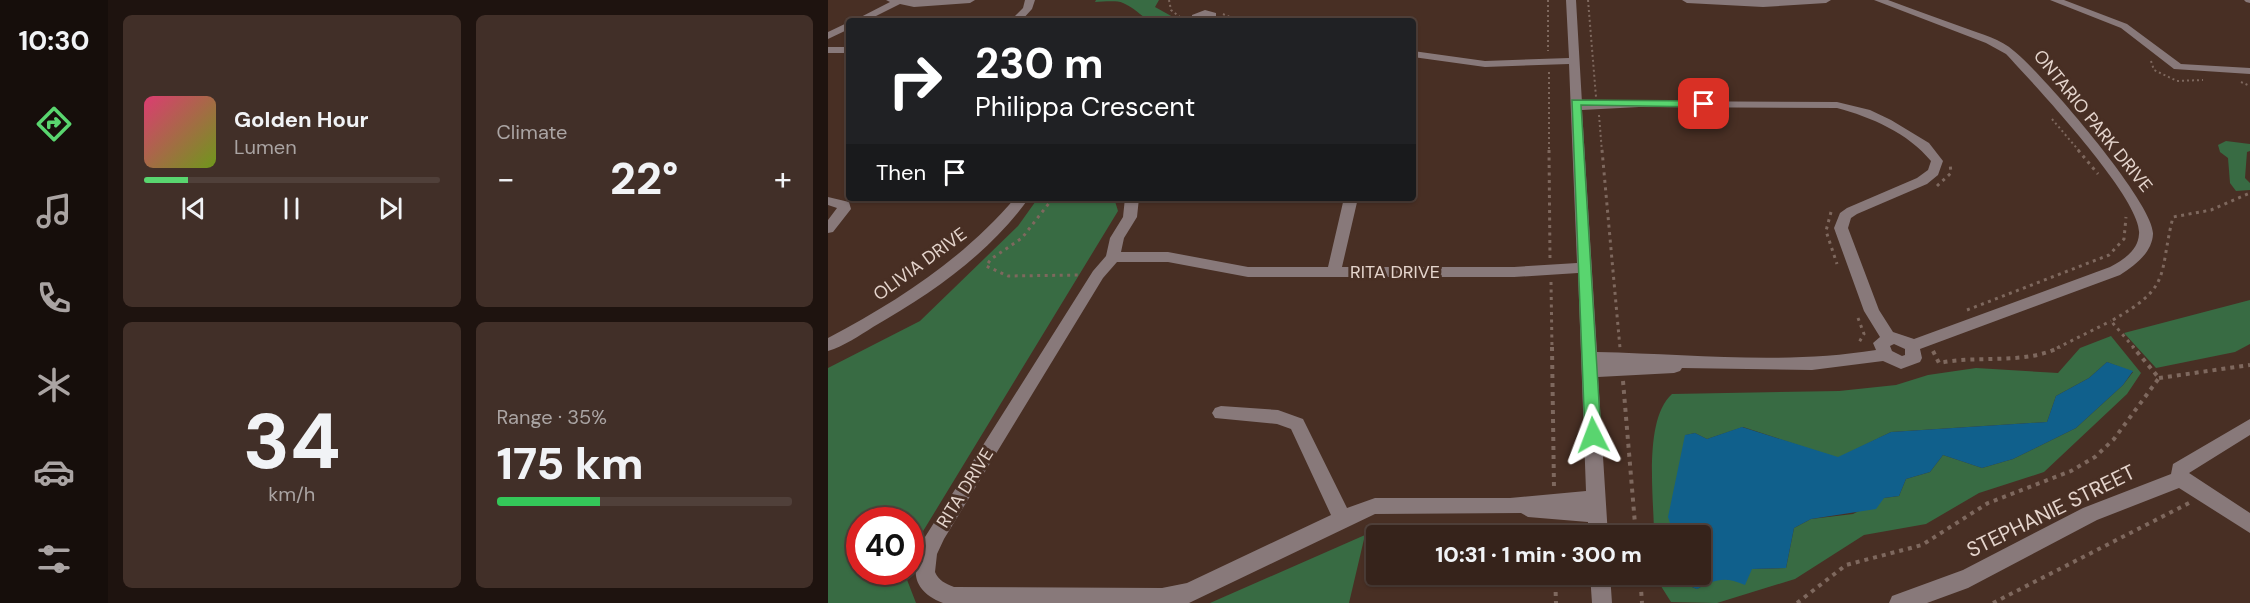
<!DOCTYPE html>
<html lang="en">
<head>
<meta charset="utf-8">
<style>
  body { margin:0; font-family:"DM Sans",sans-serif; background:#412f28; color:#f1f3f6; height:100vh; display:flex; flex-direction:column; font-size:22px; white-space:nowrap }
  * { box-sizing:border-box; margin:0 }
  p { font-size:20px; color:#aaa4a3 }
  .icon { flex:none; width:33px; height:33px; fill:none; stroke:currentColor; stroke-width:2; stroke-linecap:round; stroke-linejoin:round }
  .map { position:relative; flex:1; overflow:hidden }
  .side { display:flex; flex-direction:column; gap:15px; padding:15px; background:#1e130f; width:720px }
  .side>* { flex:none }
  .banner { position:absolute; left:18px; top:18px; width:570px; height:183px; border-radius:6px; box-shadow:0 2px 4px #0004,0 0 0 2px #50403a; background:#202124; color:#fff; overflow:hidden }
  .speed { position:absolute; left:18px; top:507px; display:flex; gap:12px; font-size:30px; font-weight:700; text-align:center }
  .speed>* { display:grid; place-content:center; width:78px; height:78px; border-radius:50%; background:#36231b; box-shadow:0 2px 4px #0004,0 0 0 2px #50403a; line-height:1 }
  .speed .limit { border:9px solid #d22; background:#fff; color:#111 }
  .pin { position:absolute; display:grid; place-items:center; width:51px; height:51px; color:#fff; margin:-26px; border-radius:12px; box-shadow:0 3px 9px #0006 }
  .me { position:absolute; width:66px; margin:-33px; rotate:357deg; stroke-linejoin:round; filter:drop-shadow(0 0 4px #0008) }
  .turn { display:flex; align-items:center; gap:21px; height:126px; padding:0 30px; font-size:27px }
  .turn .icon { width:78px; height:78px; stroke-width:2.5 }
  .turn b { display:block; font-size:42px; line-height:51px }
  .then { display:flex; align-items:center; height:57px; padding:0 30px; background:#0003; gap:12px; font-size:22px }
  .big { font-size:45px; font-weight:800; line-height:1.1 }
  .side .tile { flex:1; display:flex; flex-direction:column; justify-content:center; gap:9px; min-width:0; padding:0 21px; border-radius:9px; background:#412f28 }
  .side .dial { align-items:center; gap:0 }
  .dial b { font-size:78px; line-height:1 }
  .song { display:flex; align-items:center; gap:18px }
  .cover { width:72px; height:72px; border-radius:9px; background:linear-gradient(135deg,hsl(340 70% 55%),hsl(80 70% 35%)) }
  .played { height:6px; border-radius:3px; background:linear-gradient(90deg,#59d56f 15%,#50403a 15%) }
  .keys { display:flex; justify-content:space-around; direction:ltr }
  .heat { display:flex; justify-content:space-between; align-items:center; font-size:33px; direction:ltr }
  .charge { height:9px; border-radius:4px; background:linear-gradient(90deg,#34c759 35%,#50403a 0) }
  .side .tiles { flex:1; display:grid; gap:15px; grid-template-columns:repeat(2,1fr) }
  .trip { position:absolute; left:538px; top:525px; width:345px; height:60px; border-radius:6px; background:#36231b; box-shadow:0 2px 4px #0004,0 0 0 2px #50403a; font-weight:800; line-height:60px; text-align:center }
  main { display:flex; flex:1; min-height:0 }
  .menu { display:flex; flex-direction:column; width:108px; justify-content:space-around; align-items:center; background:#160e0b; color:#aaa4a3 }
  .menu .icon { width:42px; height:42px }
  .menu .on { color:#59d56f }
  .menu b { font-size:27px; color:#f1f3f6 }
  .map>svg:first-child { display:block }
  .green { fill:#386b43 }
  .water { fill:#10608c }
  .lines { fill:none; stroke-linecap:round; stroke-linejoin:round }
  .path-far2 { stroke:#7e685e; stroke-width:2; stroke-dasharray:2 3; stroke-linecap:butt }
  .path-far1 { stroke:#7e685e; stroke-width:3; stroke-dasharray:3 4.5; stroke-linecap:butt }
  .path { stroke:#7e685e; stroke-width:4; stroke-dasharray:4 5; stroke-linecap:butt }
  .minor { fill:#88797a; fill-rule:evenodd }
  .route { fill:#59d56f; stroke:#3a8a48; stroke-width:1.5 }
  .labels { text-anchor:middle; stroke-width:6; stroke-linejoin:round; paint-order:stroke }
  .street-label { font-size:18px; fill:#e5d5cd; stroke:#482f24 }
  .near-street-label { font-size:21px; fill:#e5d5cd; stroke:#482f24 }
</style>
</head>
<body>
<main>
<nav class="menu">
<b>10:30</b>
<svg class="icon on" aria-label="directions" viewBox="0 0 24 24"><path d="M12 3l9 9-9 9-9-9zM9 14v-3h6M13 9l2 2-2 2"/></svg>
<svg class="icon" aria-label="music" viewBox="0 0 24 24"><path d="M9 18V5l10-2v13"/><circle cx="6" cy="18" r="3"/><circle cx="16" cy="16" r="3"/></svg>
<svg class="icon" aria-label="phone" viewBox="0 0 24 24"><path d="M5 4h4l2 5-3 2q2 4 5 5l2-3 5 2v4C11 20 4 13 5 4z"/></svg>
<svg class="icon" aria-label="climate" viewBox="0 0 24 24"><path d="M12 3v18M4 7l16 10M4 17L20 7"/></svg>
<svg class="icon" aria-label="car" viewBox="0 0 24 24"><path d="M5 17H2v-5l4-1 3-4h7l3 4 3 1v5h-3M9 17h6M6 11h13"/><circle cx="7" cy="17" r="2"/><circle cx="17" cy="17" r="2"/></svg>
<svg class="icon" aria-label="filters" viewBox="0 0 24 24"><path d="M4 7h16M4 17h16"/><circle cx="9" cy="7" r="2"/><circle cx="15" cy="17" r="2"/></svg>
</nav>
<section class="side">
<div class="tiles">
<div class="tile">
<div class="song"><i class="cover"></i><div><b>Golden Hour</b><p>Lumen</p></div></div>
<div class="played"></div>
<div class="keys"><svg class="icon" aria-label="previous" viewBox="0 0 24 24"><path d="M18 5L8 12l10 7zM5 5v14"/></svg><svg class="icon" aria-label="pause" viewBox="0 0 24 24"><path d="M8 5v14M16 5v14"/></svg><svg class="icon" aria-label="next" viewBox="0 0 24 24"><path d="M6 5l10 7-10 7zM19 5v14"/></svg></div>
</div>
<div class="tile"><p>Climate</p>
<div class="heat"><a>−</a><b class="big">22°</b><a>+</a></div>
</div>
<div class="tile dial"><b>34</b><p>km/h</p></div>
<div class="tile"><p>Range · 35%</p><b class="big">175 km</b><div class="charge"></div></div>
</div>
</section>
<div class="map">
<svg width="1422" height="603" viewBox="0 0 1422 603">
  <rect width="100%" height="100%" fill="#482f24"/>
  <!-- green -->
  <path class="green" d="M 268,0 L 331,0 L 327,7 L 345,17 C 315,28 318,13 295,3 C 288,0 275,2 267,2 Z
    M 1398,141 L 1422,144 L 1422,151 L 1419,152 L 1417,178 L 1422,183 L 1422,190 L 1408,191 L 1402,183 L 1400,158 L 1392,152 L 1390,145 Z
    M 210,198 L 286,198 L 290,211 L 83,551 L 82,520 L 32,520 L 32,572 L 76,572 L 88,603 L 0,603 L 0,368 L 92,321 L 190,226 Z
    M 1422,300 L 1422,344 L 1407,352 L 1328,368 L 1296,333 Z
    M 1283,336 L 1313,373 L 1299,394 L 1216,472 L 1151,493 L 1098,524 L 1036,535 L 967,579 L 889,603 L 843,602 L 826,575 L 856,575 L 854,583 L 869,589 L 887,579 L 902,578 L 924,569 L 958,568 L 966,528 L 983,519 L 1025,514 L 1056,498 L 1071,496 L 1078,479 L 1102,472 L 1115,455 L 1154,468 L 1185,459 L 1248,428 L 1295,385 L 1305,372 L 1279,362 L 1261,378 L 1228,396 L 1219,422 L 1063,432 L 1010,458 L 915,427 L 879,439 L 867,433 L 858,435 L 841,517 L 846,535 L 826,535 C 826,498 815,420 844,394 L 1011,391 L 1068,385 L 1100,375 L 1148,368 L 1230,373 L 1252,348 Z
    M 537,535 L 521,603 L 382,603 Z"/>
  <!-- water -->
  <path class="water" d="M 1279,362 L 1305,371 L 1295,385 L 1248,428 L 1185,459 L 1154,468 L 1115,455 L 1102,472 L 1078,479 L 1071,496 L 1056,498 L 1048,509 L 983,519 L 966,528 L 958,568 L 924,569 L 917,585 C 897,576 887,579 869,589 L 854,583 L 856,575 L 873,574 L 873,536 L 846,535 L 840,517 L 857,435 L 867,433 L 879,439 L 914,427 L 1010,457 L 1063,432 L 1219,422 L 1228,396 L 1261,378 Z"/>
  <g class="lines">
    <!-- path-far2 -->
    <path class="path-far2" d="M 341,0 L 343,10 L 352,17 L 348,21
      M 720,0 L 720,51
      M 760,0 L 768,97
      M 395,14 L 404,18
      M 398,21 L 404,18
      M 1323,61 L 1326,70 L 1349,81 L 1375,80
      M 721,72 L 721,152
      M 1413,82 L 1422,86
      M 771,115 L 774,152
      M 1224,119 L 1252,152"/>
    <!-- path-far1 -->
    <path class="path-far1" d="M 721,150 L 722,258
      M 774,150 L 792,348
      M 1250,150 L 1270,174
      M 1109,186 L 1123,173 L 1122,163
      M 225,198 L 194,238 L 163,259 L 158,266 L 180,276 L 254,275
      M 1003,212 L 998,231 L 1009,264
      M 723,282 L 724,348
      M 1139,310 L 1281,255 L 1296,239 L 1298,217
      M 1030,318 L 1036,334 L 1030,344
      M 1229,348 L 1283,321
      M 1306,348 L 1283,321 C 1345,286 1330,277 1345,217 L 1383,210 L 1422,193"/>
    <!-- path -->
    <path class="path" d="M 724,347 L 726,489
      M 1105,351 L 1111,363 C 1150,355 1197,365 1232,347
      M 1331,378 L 1422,365
      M 795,381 L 808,536
      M 726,525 L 726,536
      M 727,574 L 728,603
      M 812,574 L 814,603
      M 969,603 L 1018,565 L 1094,545 L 1160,503 L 1243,471 L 1267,457 L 1286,439 L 1331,378 L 1305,347
      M 1165,603 L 1363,502"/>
    <!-- minor -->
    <path class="minor" d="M 58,0 L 147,0 L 142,3 L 86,7 L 72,4 L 38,21 L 25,21 L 62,2 Z
      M 197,0 L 207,0 L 204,9 L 193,21 L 182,21 L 195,8 Z
      M 738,0 L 748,0 L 754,103 L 811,101 L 1009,102 L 1042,110 L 1063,120 L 1101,143 L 1115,161 L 1110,175 L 1099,184 L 1029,214 L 1023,218 L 1020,228 L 1051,310 L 1065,332 L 1086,339 L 1282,267 C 1295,260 1310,251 1311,234 C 1315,200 1205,83 1178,54 L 1158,43 L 1046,0 L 1060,0 C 1085,9 1111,19 1137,28 C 1153,34 1173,39 1186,51 C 1213,72 1327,204 1325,234 C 1324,253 1307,265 1292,275 L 1092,349 L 1094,358 L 1092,362 L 1073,369 L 1055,361 L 984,370 L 854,368 L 852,371 L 846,373 L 770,377 L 780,536 L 760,536 L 760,522 L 700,517 L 693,513 L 547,514 L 361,603 L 115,603 C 80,589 84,566 97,537 L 265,271 L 278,256 L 282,238 L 295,217 L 297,198 L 311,198 L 309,217 L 296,238 L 293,252 L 340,252 L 420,267 L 500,267 L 516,198 L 530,198 L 514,267 L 686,267 L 749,263 L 741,64 L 657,67 L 585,57 L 585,51 L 657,61 L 741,58 ZM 811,107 L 1009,108 C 1043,117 1080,133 1103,161 L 1100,170 L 1089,178 L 1019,208 L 1012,213 L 1006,228 L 1036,311 L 1052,337 L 1045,343 L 1048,350 C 955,365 862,354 769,352 L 754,110 ZM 289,262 L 340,262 L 420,277 L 686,277 L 750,273 L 758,491 L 682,498 L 547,498 L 519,508 L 475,419 L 450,410 L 393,406 L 387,408 L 384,413 L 387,418 L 449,424 L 463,429 L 503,515 L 359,583 L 334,588 L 126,587 C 118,584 110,580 107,572 L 109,554 L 116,539 L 275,278 ZM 1066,344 L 1077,349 L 1077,355 L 1074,356 L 1064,351 L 1062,346 Z
      M 854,0 L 1003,0 L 998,3 L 935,7 L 859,3 Z
      M 1222,0 L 1236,0 L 1299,24 L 1353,64 L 1422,68 L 1422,74 L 1346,69 L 1293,28 Z
      M 1416,0 L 1422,0 L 1422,3 L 1418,2 Z
      M 377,10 L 388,13 L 388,20 L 374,21 L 380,17 L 372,18 L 374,21 L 364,21 L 364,15 Z
      M 21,22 L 21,29 L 0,39 L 0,32 Z
      M 0,47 L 21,47 L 21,53 L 0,53 Z
      M 0,197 L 21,202 L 23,209 L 5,232 L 0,233 L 0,220 L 9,208 L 0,205 Z
      M 187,198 L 201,198 C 162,253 103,294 45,327 C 31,336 16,346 0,351 L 0,338 C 70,301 135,259 187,198 Z
      M 1422,419 L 1422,435 L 1361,473 L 1422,513 L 1422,533 L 1351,488 L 1269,520 L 1140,588 L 1099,603 L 1061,603 L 1064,596 L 1135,570 L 1255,508 L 1343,474 L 1345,464 Z
      M 762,574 L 782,574 L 784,603 L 764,603 Z"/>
  </g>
  <!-- route -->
  <path class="route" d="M 744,100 L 876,101 L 881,104 L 876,107 L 753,105 L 773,435 L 770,439 L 759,439 L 757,435 Z"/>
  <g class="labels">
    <!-- street labels -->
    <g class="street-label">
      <text transform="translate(1265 121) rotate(51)" y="6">ONTARIO PARK DRIVE</text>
      <text transform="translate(92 264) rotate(-36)" y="6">OLIVIA DRIVE</text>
      <text x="567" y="278">RITA DRIVE</text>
      <text transform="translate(137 488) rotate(-58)" y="6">RITA DRIVE</text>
    </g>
    <!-- near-street labels -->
    <g class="near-street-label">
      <text transform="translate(1223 511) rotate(-26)" y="7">STEPHANIE STREET</text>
    </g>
  </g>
</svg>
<div class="speed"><div class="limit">40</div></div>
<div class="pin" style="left:876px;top:104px;background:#d93025"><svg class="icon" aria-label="arrive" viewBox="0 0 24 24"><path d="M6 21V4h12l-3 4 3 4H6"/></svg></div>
<svg class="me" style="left:765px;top:435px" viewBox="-20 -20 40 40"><path d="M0-17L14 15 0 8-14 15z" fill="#59d56f" stroke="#fff" stroke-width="4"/></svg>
<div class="trip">10:31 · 1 min · 300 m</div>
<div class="banner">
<div class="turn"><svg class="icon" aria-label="right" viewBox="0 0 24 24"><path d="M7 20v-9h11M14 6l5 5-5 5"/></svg><div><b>230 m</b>Philippa Crescent</div></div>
<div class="then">Then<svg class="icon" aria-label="arrive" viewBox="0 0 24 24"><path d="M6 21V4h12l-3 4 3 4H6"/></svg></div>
</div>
</div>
</main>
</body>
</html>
